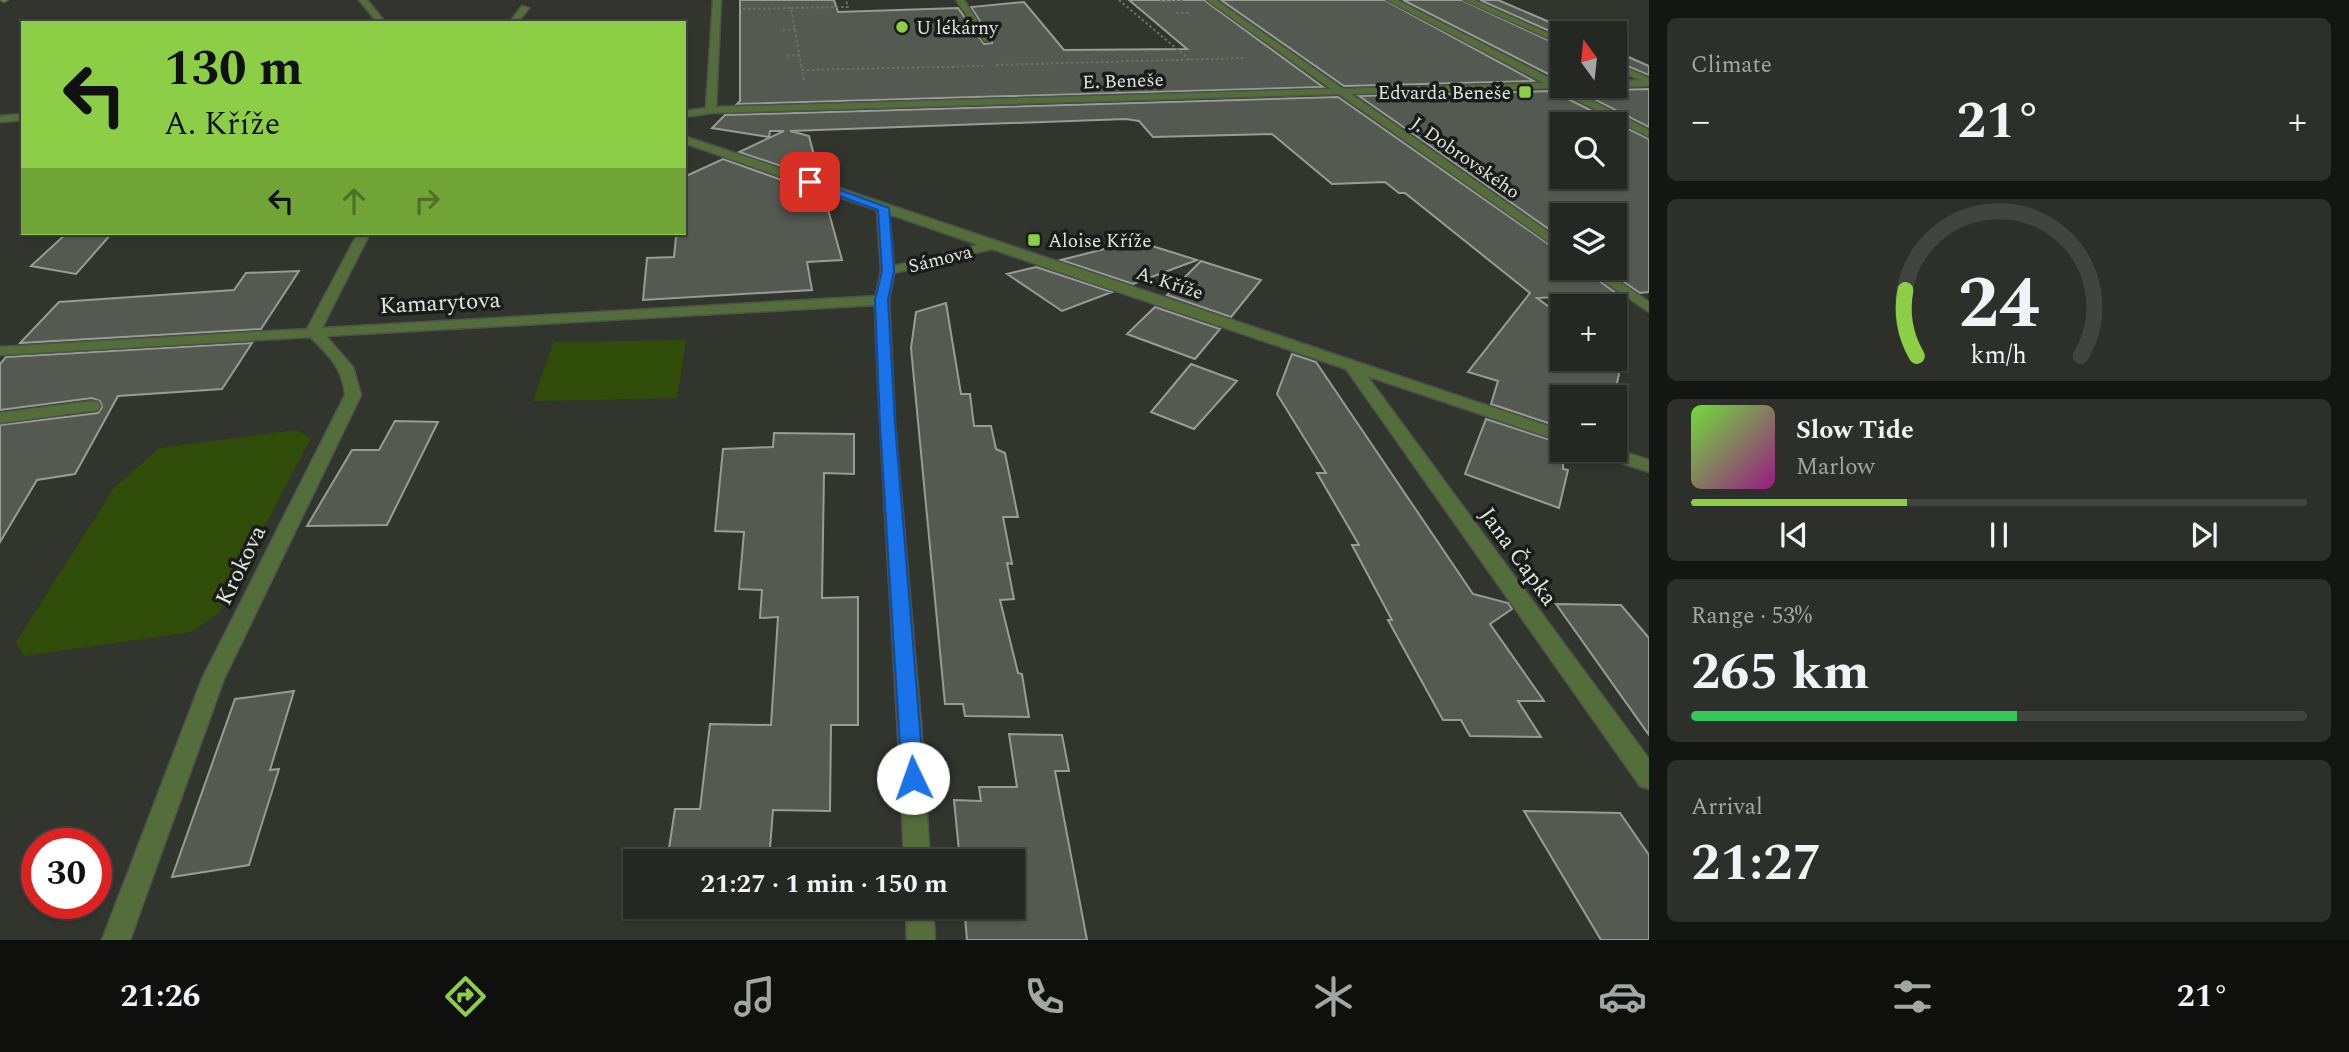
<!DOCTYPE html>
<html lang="en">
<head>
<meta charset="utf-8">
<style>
  body { margin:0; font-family:Spectral,serif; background:#2d302a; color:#f1f3f6; height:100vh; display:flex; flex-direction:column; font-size:26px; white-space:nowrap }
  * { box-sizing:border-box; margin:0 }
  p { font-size:23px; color:#a3a6a5 }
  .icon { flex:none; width:38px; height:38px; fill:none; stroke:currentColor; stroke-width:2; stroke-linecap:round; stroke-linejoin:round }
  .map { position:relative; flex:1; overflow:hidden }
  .panel { display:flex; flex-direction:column; gap:18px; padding:18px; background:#141613; width:700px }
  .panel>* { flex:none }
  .top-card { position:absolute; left:21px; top:21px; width:665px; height:214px; border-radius:0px; box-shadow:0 2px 5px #0004,0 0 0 2px #424440; background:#8cce45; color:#111; overflow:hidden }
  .needle { width:46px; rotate:345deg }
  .fabs { position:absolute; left:1550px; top:21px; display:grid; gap:14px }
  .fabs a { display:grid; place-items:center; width:77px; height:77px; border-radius:0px; background:#252822; box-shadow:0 2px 5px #0004,0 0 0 2px #424440; font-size:35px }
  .speed { position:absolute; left:21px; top:828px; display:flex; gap:14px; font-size:35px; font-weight:700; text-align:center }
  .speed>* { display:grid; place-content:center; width:91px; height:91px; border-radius:50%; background:#252822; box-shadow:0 2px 5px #0004,0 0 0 2px #424440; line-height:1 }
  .speed .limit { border:10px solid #d22; background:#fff; color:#111 }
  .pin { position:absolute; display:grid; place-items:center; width:60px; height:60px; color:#fff; margin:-30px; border-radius:14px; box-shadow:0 4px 10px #0006 }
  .me { position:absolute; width:77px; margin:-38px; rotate:357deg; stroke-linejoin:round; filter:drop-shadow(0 0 5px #0008) }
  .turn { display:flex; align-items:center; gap:24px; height:147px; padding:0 28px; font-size:32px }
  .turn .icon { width:91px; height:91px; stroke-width:2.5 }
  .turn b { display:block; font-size:49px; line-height:60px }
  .lanes { display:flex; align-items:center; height:66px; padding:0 28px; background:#0003; justify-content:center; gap:35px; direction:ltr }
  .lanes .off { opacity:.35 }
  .big { font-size:52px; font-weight:700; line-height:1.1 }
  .panel .card { flex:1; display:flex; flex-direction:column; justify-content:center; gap:10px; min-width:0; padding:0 24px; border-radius:10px; background:#2d302a }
  .panel .dial { align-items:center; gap:0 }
  .dial svg { height:182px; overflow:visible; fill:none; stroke:#424440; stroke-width:7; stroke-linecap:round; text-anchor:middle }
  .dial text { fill:#f1f3f6; stroke:none }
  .song { display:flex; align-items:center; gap:21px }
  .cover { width:84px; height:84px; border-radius:10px; background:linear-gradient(135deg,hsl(100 70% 55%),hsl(310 70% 35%)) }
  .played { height:7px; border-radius:4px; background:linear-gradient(90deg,#8cce45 35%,#424440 35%) }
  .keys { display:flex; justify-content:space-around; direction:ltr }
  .heat { display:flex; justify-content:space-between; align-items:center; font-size:38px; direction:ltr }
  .charge { height:10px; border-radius:5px; background:linear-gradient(90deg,#34c759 53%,#424440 0) }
  .trip { position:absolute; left:623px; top:849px; width:402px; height:70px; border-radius:0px; background:#252822; box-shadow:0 2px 5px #0004,0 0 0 2px #424440; font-weight:700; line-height:70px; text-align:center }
  .menu { display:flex; height:112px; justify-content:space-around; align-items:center; background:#0f100e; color:#a3a6a5 }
  .menu .icon { width:49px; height:49px }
  .menu .on { color:#8cce45 }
  .menu b { font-size:32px; color:#f1f3f6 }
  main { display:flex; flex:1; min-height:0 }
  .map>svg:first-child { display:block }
  .green { fill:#2f4d09 }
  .building { fill:#545951; stroke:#979c94; stroke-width:2; fill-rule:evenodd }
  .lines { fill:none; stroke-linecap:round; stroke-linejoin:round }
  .service-casing { stroke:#4d514b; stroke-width:3 }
  .minor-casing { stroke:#4d514b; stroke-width:3 }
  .secondary-casing { stroke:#4d514b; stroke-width:3 }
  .path { stroke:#6d706a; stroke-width:2; stroke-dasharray:2.5 2.5; stroke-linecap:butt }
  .service { fill:#536e3a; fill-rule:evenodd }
  .minor { fill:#536e3a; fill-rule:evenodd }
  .secondary { fill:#638e37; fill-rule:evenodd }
  .route { fill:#1a73e8; stroke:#114b97; stroke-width:2 }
  .poi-dot { fill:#8cce45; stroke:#1a1c19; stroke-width:2.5 }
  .labels { text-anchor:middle; stroke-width:7; stroke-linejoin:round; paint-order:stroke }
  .far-poi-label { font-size:19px; fill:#e3e5e1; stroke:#1a1c19; text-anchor:start }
  .far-street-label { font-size:19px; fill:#e3e5e1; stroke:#1a1c19 }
  .street-label { font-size:23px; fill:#e3e5e1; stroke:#1a1c19 }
</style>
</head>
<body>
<main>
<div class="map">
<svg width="1649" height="940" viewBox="0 0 1649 940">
  <rect width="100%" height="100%" fill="#31352e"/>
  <!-- green -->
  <path class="green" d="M 686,340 L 677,398 L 533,401 L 554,342 Z
    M 296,430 L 311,438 L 219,613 L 191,632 L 24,656 L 16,642 L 114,488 L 159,448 Z"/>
  <!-- building -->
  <path class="building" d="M 740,0 L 834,0 L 838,12 L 958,8 L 984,44 L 992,43 L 992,40 L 971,7 L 1024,2 L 1064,50 L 1187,49 L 1129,0 L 1204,0 L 1323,87 L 737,104 L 740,101 Z
    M 1221,0 L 1385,0 L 1534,81 L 1344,86 Z
    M 1403,0 L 1462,0 L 1563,47 L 1563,79 L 1558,79 Z
    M 1480,0 L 1498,0 L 1575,33 L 1563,33 L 1563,37 Z
    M 1615,51 L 1649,66 L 1649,75 L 1615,61 Z
    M 1568,86 L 1609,86 L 1615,90 L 1649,89 L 1649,127 Z
    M 1552,91 L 1649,139 L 1649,292 L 1640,293 L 1603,268 L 1615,268 L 1615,215 L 1563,215 L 1563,239 L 1359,96 ZM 1563,124 L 1615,124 L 1615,177 L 1563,177 Z
    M 1338,97 L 1563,254 L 1563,268 L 1582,268 L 1617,294 L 1537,298 L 1563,317 L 1563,359 L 1615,359 L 1615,355 L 1622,360 L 1614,397 L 1563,397 L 1563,428 L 1491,404 L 1498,381 L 1468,372 L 1530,293 L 1405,193 L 1399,193 L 1385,182 L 1332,184 L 1272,134 L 1153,137 L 1139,121 L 1126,119 L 790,131 L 809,136 L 820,179 L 739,152 L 784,131 L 770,131 L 769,137 L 712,128 L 725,115 Z
    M 723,159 L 824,195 L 842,260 L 807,262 L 812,290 L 643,300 L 647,258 L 674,257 L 676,237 L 684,233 L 684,177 Z
    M 67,233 L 112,233 L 76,274 L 31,266 Z
    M 1136,241 L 1197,260 L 1133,284 L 1061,260 Z
    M 1201,261 L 1261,280 L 1231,317 L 1167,295 Z
    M 1036,267 L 1112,292 L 1062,311 L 1007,274 Z
    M 299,271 L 261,329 L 20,343 L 59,302 L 234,290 L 246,273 Z
    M 946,303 L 961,394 L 970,394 L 974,426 L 991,426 L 996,449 L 1005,453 L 1018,517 L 1003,517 L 1012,564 L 1007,563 L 1014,599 L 1000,600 L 1018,673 L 1022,674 L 1029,717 L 965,716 L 963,704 L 945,704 L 911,348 L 916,312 Z
    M 1155,307 L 1220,329 L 1195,359 L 1127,334 Z
    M 252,343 L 222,389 L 118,396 L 75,474 L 37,480 L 0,542 L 0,425 L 98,413 L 102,407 L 100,401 L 92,398 L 0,410 L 0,364 L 6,357 Z
    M 1292,354 L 1316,362 L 1473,594 L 1508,603 L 1512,609 L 1490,624 L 1544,701 L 1518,701 L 1541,737 L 1470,736 L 1461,720 L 1443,720 L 1388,620 L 1392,620 L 1352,545 L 1359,545 L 1317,473 L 1326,473 L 1277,394 Z
    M 1191,364 L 1237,381 L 1194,429 L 1151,412 Z
    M 1486,419 L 1563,444 L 1563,469 L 1568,470 L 1559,508 L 1465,474 Z
    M 395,421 L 438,422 L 387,525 L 307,526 L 352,450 L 379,450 Z
    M 774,433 L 854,434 L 854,474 L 824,473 L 822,598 L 858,597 L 858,725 L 831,725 L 830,811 L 773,810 L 769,861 L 667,861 L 675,809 L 700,809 L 710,724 L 771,725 L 778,617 L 760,618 L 762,590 L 739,589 L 744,532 L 715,531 L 723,449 L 773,447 Z
    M 1556,604 L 1621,605 L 1649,638 L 1649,735 Z
    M 294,691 L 270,770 L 279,769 L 249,865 L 172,877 L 235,699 Z
    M 1009,734 L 1062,735 L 1069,771 L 1055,771 L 1087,940 L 967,940 L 964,906 L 1013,906 L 1013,861 L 960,861 L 954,800 L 981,801 L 979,787 L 1017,787 Z
    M 1524,811 L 1620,813 L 1649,855 L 1649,940 L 1601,940 Z
    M 660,906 L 766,906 L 766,912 L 659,909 Z"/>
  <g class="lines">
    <!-- service casing -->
    <g class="service-casing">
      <path id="service" d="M 1464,0 L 1474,0 L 1563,40 L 1563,45 Z
        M 522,6 L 529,8 L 517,23 L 509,23 Z
        M 1615,63 L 1649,78 L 1649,84 L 1615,69 Z
        M 92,401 L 98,402 L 100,406 L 98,410 L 0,423 L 0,413 Z"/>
    </g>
    <!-- minor casing -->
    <g class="minor-casing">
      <path id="minor" d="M 359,0 L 367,0 L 386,23 L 378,23 Z
        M 713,0 L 721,0 L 716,107 L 1331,89 L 1207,0 L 1216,0 L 1343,89 L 1544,83 L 1387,0 L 1397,0 L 1557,82 L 1563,82 L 1563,86 L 1649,130 L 1649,137 L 1553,88 L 1351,94 L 1563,242 L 1563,252 L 1339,94 L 711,113 L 684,117 L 684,111 L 706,108 Z
        M 956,0 L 964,0 L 990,41 L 984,41 Z
        M 1649,80 L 1649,86 L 1615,87 L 1612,86 L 1615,86 L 1615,81 Z
        M 23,114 L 23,120 L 0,122 L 0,116 Z
        M 684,136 L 1563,431 L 1563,442 L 1367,376 L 1649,759 L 1649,789 L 1640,786 L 1346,369 L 992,249 L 894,273 L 889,300 L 895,424 L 921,723 L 930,861 L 904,861 C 897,675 881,490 875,305 L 326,336 L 353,367 L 361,395 L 224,679 L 130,940 L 102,940 L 202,679 L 345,395 C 343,369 329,355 310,337 L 0,355 L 0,347 L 307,329 L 358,233 L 370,233 L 322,328 L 876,296 L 881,271 L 877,210 L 684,143 ZM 889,214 L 979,245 L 894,266 Z
        M 1584,268 L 1599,268 L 1649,302 L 1649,312 Z
        M 1615,449 L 1649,460 L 1649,472 L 1594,454 L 1591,450 Z
        M 906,906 L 933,906 L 935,940 L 907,940 Z"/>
    </g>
    <!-- secondary casing -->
    <g class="secondary-casing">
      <path id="secondary" d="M 0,0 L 8,0 L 4,2 Z"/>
    </g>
    <!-- path -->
    <path class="path" d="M 1119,0 L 1190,60
      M 1160,1 L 1184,0
      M 791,8 L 848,7 L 846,0
      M 743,9 L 791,8 L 802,70
      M 1176,13 L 1190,13
      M 783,30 L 795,29
      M 787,56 L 800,55
      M 996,65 L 1246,58
      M 804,80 L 802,70 L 983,66"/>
    <!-- service -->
    <use href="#service" class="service"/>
    <!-- minor -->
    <use href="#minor" class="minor"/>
    <!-- secondary -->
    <use href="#secondary" class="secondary"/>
  </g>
  <!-- route -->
  <path class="route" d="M 810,179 L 889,208 L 894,271 L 888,300 L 895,424 L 924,778 L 921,785 L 913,788 L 905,785 L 902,778 L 880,424 L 875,300 L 882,271 L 878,210 L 806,184 L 804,182 Z"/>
  <!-- markers -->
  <g class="poi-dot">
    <circle cx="902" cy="27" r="7"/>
    <rect x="1518" y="85" width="14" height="14" rx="3.5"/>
    <rect x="1027" y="233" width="14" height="14" rx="3.5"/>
  </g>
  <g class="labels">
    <!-- far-poi labels -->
    <g class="far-poi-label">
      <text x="916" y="34">U lékárny</text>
      <text x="1511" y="99" text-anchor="end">Edvarda Beneše</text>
      <text x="1048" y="247">Aloise Kříže</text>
    </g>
    <!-- far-street labels -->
    <g class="far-street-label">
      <text transform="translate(1123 80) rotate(-2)" y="7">E. Beneše</text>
      <text transform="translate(1466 157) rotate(35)" y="7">J. Dobrovského</text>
      <text transform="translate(940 258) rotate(-14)" y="7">Sámova</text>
      <text transform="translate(1170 282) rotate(18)" y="7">A. Kříže</text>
    </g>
    <!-- street labels -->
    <g class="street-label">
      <text transform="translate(440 302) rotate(-3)" y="8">Kamarytova</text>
      <text transform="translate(1519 556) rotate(54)" y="8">Jana Čapka</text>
      <text transform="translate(240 565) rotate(-64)" y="8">Krokova</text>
    </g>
  </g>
</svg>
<div class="fabs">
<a><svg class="needle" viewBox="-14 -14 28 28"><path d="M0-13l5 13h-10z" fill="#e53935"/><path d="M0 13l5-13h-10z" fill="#a3a6a5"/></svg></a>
<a><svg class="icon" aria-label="search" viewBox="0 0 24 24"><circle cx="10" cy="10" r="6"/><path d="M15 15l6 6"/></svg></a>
<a><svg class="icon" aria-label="layers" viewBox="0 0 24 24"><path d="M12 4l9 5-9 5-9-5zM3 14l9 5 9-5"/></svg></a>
<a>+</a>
<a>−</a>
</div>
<div class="speed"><div class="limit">30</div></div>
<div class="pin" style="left:810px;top:182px;background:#d93025"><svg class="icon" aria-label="arrive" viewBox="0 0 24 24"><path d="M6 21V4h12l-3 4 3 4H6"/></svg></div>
<svg class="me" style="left:913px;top:778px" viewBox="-20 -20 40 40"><circle r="19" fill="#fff"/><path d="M0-13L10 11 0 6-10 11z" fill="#1a73e8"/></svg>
<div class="trip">21:27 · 1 min · 150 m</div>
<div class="top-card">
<div class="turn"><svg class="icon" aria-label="left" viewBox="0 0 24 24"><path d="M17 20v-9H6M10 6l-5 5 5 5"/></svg><div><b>130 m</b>A. Kříže</div></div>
<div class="lanes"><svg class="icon" aria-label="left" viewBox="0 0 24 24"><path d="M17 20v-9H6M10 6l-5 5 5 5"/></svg><svg class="icon off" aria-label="ahead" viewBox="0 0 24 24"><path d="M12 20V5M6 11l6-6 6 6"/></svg><svg class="icon off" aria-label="right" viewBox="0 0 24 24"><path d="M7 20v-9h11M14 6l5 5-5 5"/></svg></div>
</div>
</div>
<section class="panel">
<div class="card"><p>Climate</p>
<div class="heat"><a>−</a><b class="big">21°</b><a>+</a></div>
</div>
<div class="card dial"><svg viewBox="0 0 100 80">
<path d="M14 69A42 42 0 1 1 86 69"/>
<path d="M14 69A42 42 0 0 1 9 40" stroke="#8cce45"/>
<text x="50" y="56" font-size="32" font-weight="700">24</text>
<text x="50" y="72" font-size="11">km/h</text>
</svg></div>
<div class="card">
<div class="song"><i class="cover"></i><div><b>Slow Tide</b><p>Marlow</p></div></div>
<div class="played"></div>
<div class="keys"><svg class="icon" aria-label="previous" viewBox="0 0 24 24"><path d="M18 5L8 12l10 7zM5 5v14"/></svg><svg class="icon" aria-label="pause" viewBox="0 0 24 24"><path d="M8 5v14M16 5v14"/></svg><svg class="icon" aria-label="next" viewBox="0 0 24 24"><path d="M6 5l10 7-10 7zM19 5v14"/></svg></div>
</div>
<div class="card"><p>Range · 53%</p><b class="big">265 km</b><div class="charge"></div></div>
<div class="card"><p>Arrival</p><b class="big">21:27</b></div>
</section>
</main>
<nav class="menu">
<b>21:26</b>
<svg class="icon on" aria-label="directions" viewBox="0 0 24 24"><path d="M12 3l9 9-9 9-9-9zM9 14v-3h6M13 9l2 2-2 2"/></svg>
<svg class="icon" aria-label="music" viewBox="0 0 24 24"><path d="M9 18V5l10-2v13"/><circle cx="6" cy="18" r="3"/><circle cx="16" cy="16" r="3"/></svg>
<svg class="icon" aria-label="phone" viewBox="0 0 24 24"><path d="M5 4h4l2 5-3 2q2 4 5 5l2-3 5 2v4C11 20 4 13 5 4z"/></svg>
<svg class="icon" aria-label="climate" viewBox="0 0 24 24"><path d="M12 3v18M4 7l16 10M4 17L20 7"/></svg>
<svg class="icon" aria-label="car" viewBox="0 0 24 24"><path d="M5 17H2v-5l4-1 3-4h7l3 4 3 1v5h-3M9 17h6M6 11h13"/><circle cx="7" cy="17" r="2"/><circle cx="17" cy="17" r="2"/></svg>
<svg class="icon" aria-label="filters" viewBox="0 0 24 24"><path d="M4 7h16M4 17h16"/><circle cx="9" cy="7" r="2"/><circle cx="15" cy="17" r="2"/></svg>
<b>21°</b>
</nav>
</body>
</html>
